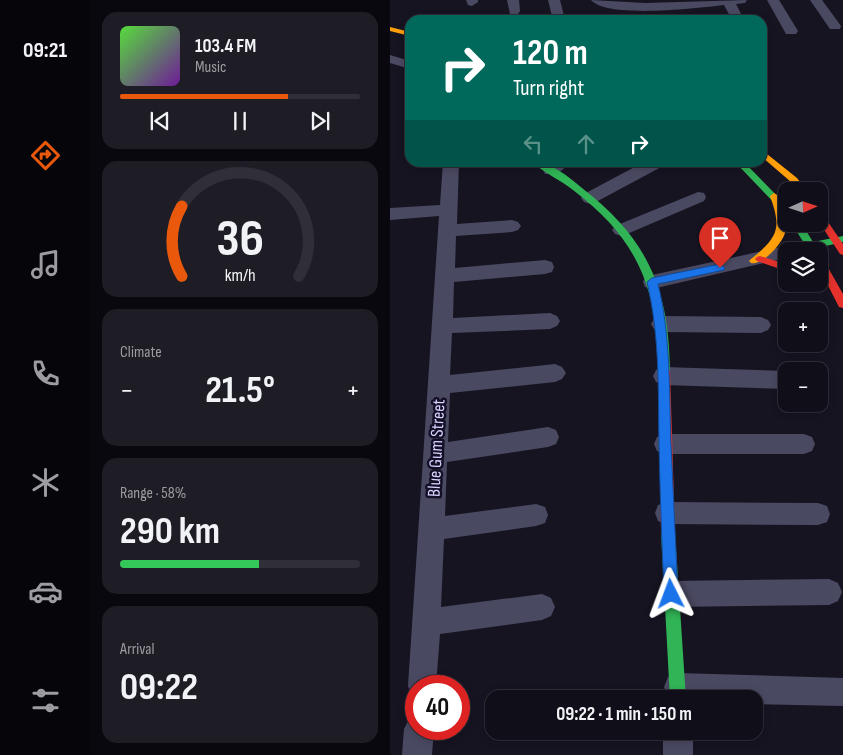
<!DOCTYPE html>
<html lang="en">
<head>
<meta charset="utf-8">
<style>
  body { margin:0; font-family:"Sofia Sans Condensed",sans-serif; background:#1e1d26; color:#f1f3f6; height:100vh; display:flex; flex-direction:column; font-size:19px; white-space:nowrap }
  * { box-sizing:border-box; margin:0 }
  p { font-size:16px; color:#9c9ca2 }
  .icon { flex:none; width:28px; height:28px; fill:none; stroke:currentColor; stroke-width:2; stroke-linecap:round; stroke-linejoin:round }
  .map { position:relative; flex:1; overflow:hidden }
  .side { display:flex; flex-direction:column; gap:12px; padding:12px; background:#09080e; width:300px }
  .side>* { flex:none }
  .banner { position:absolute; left:15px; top:15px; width:362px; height:152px; border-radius:15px; box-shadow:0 2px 8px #0003,0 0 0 1px #302f38; background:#00695c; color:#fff; overflow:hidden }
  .needle { width:32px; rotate:87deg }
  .tools { position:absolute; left:388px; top:182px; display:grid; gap:10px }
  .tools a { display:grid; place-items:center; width:50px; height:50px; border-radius:10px; background:#100f19; box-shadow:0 2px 8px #0003,0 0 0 1px #302f38; font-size:25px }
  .speed { position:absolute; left:15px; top:675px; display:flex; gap:10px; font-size:25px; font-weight:700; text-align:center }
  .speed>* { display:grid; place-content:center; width:65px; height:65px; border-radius:50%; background:#100f19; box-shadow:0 2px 8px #0003,0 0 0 1px #302f38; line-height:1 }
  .speed .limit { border:8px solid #d22; background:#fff; color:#111 }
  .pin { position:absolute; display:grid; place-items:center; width:42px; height:42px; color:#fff; margin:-51px -21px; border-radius:50% 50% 50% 0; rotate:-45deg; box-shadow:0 0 5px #0007 }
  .pin .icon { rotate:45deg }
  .me { position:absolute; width:55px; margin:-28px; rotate:357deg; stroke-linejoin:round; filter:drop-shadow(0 0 4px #0008) }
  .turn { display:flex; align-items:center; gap:18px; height:105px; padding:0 25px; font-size:22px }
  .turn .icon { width:65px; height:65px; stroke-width:2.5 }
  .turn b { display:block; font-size:35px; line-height:42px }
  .lanes { display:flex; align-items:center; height:48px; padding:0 25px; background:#0003; justify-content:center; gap:25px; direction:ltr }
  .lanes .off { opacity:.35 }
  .big { font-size:38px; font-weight:700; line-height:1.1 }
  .side .tile { flex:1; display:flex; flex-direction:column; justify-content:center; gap:8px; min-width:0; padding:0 18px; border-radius:15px; background:#1e1d26 }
  .side .dial { align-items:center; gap:0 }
  .dial svg { height:130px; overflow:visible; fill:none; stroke:#302f38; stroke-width:7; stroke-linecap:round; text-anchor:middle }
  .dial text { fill:#f1f3f6; stroke:none }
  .song { display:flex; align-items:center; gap:15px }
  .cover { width:60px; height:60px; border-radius:8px; background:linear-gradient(135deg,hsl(110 70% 55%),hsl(280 70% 35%)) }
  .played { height:5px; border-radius:2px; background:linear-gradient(90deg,#ea580c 70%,#302f38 70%) }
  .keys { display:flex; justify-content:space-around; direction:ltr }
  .heat { display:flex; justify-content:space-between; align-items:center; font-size:28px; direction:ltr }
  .charge { height:8px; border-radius:4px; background:linear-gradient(90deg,#34c759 58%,#302f38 0) }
  .trip { position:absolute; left:95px; top:690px; width:278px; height:50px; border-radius:15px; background:#100f19; box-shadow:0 2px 8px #0003,0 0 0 1px #302f38; font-weight:700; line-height:50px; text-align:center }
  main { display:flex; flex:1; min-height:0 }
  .tabs { display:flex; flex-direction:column; width:90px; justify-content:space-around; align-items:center; background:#06060a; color:#9c9ca2 }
  .tabs .icon { width:35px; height:35px }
  .tabs .on { color:#ea580c }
  .tabs b { font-size:22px; color:#f1f3f6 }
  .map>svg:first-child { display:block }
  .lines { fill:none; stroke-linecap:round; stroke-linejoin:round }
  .street { fill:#4a4962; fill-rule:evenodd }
  .fast { fill:#30b455; fill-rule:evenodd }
  .slow { fill:#ff9f0a; fill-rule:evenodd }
  .jam { fill:#e5322d; fill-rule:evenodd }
  .route { fill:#1a73e8; stroke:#114b97 }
  .labels { text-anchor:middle; stroke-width:5; stroke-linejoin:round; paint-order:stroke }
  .street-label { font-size:18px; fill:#d9d4ff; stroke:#130f26 }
</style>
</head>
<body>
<main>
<nav class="tabs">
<b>09:21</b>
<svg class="icon on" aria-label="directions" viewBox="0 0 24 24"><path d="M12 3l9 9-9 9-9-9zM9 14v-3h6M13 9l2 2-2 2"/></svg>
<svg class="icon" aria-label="music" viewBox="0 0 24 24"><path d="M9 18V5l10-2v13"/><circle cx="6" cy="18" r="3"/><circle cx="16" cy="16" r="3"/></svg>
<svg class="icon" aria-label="phone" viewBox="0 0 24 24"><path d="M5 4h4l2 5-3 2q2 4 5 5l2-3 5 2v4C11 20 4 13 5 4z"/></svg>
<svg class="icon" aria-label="climate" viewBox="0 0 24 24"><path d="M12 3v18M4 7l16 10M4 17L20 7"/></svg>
<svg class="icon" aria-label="car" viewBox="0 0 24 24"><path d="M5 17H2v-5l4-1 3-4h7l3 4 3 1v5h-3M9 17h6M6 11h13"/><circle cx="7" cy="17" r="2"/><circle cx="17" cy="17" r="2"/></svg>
<svg class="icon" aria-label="filters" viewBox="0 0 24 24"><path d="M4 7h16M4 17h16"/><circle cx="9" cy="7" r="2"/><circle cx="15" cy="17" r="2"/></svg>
</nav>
<section class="side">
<div class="tile">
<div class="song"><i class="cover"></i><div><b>103.4 FM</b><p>Music</p></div></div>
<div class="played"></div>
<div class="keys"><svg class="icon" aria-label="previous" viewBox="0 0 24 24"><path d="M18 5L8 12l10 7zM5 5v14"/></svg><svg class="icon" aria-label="pause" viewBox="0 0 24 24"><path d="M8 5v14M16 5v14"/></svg><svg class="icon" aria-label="next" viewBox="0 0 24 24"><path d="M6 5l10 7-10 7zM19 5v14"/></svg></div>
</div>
<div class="tile dial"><svg viewBox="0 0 100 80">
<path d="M14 69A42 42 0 1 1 86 69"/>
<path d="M14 69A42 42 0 0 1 14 26" stroke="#ea580c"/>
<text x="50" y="56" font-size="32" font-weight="700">36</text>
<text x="50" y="72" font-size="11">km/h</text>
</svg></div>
<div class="tile"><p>Climate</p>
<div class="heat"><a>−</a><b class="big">21.5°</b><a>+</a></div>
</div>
<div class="tile"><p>Range · 58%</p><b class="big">290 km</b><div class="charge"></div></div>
<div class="tile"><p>Arrival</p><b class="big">09:22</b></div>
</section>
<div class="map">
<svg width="453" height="755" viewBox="0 0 453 755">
  <rect width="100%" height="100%" fill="#161421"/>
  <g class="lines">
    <!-- street -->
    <path class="street" d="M 76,0 L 88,0 L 88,2 L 82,6 L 78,5 Z
      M 117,0 L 129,0 L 130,11 L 128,14 L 120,14 Z
      M 158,0 L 170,0 L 175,20 L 163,20 Z
      M 201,0 L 255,3 L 357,0 L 355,3 L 346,4 L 354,20 L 342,20 L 334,5 C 309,8 217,19 201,0 Z
      M 377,0 L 389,0 L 408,31 L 406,34 L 396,34 Z
      M 420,0 L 432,0 L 451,26 L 450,29 L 440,29 Z
      M 0,55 L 20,61 L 20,69 L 0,63 Z
      M 53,162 L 69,162 L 67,224 L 122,220 L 128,222 L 131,226 L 128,230 L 122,232 L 66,236 L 65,268 L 155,260 L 162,262 L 164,267 L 162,272 L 155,274 L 64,282 L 63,318 L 160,313 L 167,316 L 170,321 L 167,326 L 160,329 L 62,333 L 60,375 L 165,364 L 172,367 L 176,373 L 172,379 L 165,382 L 60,393 L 58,442 L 158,427 L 166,430 L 169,437 L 166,444 L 158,447 L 57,462 L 55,516 L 146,504 L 155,507 L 158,515 L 155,523 L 146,526 L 54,539 L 51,607 L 152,594 L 161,598 L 165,607 L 161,616 L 152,620 L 50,634 L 46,686 L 26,686 L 26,698 L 22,696 L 18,686 L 49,216 L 0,220 L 0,208 L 50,205 Z
      M 162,162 L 182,162 L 167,174 L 155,174 L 153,170 Z
      M 254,162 L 275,162 L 273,166 L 206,202 L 200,204 L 194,202 L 191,198 L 194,194 Z
      M 308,192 L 314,193 L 316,197 L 314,201 L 237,234 L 231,236 L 225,234 L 222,230 L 225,226 Z
      M 396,246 L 402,248 L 405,251 L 396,251 L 396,258 L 262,289 L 255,287 L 253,282 L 255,277 L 262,275 Z
      M 271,316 L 371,317 L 378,320 L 381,325 L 378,330 L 371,333 L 271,332 L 264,329 L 261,324 L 264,319 Z
      M 274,367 L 396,371 L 396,389 L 274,385 L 266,382 L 263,376 L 266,370 Z
      M 275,434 L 414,434 L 422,437 L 425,444 L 422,451 L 414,454 L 275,454 L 267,451 L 264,444 L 267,437 Z
      M 277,502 L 428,503 L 437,506 L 440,514 L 437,522 L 428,525 L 277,524 L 268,521 L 265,513 L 268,505 Z
      M 439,579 L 448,583 L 452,592 L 448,601 L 439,605 L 281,607 L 272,603 L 268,594 L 272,585 L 281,581 Z
      M 288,673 L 453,678 L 453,706 L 364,704 L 364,699 L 282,699 L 278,697 L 274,687 L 278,677 Z
      M 26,715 L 26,729 L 44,729 L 42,755 L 12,755 L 14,729 L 19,719 Z
      M 273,731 L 303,731 L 303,755 L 273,755 Z"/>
    <!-- fast -->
    <path class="fast" d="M 142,162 C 161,162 178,176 192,188 C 258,239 279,289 280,371 L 278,374 L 270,374 L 268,371 C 268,290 249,240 183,190 C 171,180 154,173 142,162 Z
      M 345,162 L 354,162 L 396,205 L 396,212 L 392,211 Z
      M 402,224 L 412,224 L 423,242 L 453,236 L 453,242 L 427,248 L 429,251 L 419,251 Z
      M 278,527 L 283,529 L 285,533 L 296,699 L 280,699 L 271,533 L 273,529 Z"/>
    <!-- slow -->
    <path class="slow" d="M 0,27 L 20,32 L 20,36 L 0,31 Z
      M 372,150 L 407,178 L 417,191 L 408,191 L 401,182 L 372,157 Z
      M 384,193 C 389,195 390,200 392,206 C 396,214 398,224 395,233 C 392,244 372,266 361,263 L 359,261 L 361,259 C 388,237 392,229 380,196 Z"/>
    <!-- jam -->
    <path class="jam" d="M 429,212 L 432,213 L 453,244 L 453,255 L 450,254 L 429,222 Z
      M 370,256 L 396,264 L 396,271 L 367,261 L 365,259 L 367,257 Z
      M 429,256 L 432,257 L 453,294 L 453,308 L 449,307 L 429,268 Z
      M 274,367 L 278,368 L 280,371 L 285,533 L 283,537 L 278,539 L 273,537 L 271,533 L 268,371 L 270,368 Z"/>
  </g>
  <!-- route -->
  <path class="route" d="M 330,264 L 335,268 L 334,270 L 268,284 C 281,337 279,390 281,444 C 283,494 286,544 288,594 L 286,599 L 281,601 L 276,599 L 274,594 C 272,544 270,495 269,445 C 268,388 270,338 257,282 L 262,278 Z"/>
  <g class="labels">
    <!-- street labels -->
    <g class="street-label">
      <text transform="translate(46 448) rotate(-87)" y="6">Blue Gum Street</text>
    </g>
  </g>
</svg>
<div class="tools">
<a><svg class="needle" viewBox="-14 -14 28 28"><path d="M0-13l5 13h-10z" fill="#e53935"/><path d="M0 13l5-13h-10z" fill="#9c9ca2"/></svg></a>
<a><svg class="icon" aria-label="layers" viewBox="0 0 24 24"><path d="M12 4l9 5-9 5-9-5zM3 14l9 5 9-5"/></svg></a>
<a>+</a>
<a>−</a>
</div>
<div class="speed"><div class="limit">40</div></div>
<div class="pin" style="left:330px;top:268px;background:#d93025"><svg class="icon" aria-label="arrive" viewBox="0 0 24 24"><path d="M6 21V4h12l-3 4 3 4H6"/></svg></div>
<svg class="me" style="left:281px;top:594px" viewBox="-20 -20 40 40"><path d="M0-17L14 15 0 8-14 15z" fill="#1a73e8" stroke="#fff" stroke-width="4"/></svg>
<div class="trip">09:22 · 1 min · 150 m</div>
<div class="banner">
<div class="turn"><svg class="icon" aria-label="right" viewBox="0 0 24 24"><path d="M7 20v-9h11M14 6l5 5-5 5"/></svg><div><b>120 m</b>Turn right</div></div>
<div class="lanes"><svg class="icon off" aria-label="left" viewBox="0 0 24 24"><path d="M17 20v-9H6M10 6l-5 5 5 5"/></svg><svg class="icon off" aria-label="ahead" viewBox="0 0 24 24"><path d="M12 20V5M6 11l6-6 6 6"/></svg><svg class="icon" aria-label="right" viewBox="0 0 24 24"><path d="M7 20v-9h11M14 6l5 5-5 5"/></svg></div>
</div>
</div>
</main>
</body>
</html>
